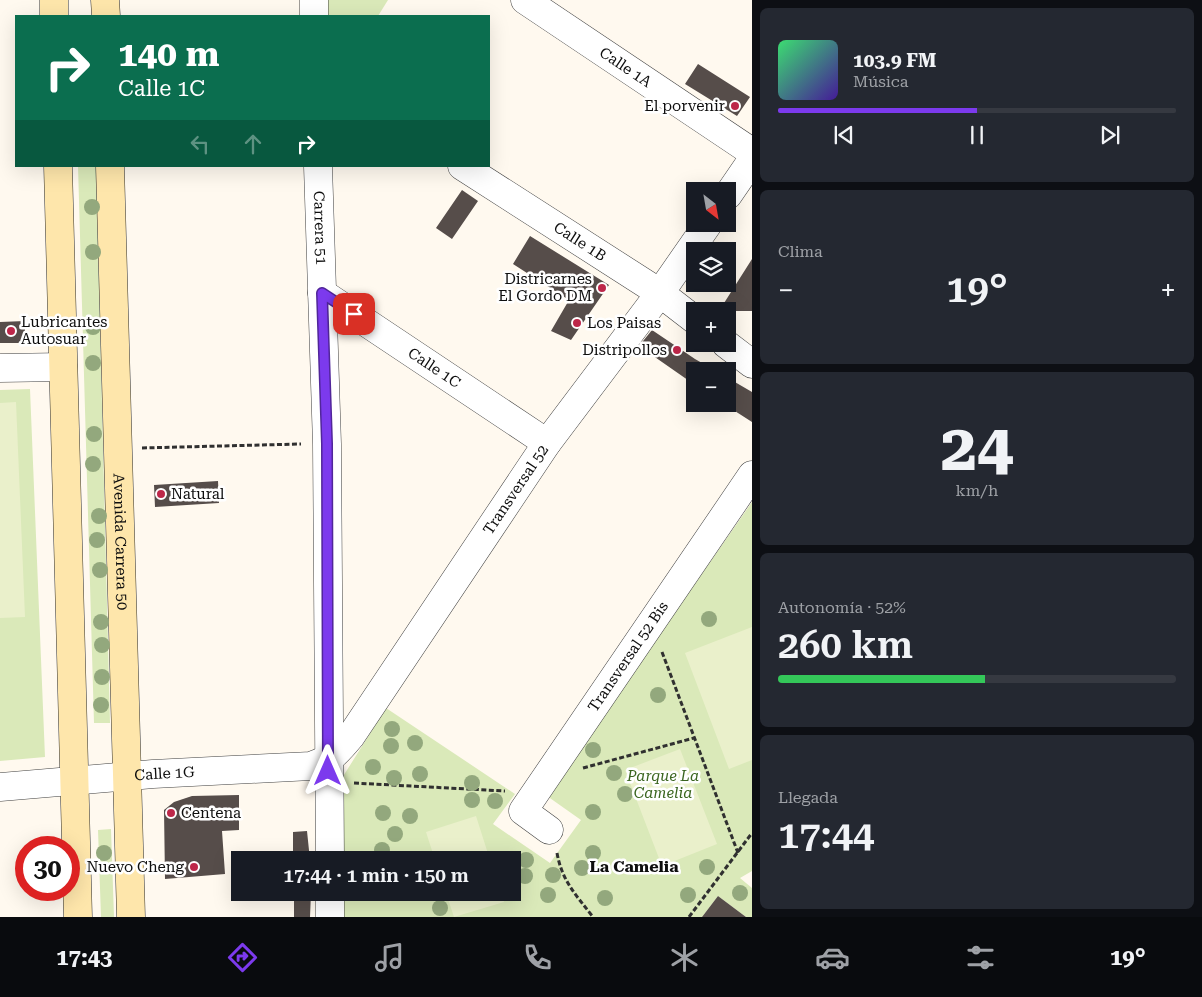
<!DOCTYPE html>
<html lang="es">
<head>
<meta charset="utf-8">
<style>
  body { margin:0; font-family:"Roboto Serif",serif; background:#242831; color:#f1f3f6; height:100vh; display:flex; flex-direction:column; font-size:19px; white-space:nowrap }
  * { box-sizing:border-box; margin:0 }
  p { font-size:16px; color:#9ea1a6 }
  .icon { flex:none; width:28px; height:28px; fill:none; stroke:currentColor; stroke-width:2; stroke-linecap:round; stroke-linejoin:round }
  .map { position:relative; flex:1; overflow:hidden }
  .panel { display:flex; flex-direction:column; gap:8px; padding:8px; background:#0d0f14; width:450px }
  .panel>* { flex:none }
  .banner { position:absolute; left:15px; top:15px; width:475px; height:152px; border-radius:0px; box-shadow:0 5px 20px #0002; background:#0b6e4f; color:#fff; overflow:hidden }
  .needle { width:32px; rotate:149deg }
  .controls { position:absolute; left:686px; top:182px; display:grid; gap:10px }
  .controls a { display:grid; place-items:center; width:50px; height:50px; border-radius:0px; background:#171b24; box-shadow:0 5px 20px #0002; font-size:25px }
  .speed { position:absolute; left:15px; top:836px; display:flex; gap:10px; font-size:25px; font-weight:700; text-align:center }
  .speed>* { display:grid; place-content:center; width:65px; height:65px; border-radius:50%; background:#171b24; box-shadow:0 5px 20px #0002; line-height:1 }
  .speed .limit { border:8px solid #d22; background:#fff; color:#111 }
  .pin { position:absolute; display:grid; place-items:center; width:42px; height:42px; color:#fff; margin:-21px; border-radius:10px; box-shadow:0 2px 8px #0006 }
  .me { position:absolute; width:55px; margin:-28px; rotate:0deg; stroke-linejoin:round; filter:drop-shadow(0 0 4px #0008) }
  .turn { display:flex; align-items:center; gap:18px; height:105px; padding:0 20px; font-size:22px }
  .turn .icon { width:65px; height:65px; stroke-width:2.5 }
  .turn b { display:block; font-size:35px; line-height:42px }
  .lanes { display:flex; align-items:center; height:48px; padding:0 20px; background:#0003; justify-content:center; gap:25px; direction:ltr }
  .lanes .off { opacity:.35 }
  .big { font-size:38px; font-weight:600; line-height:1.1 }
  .panel .widget { flex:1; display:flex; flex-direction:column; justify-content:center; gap:8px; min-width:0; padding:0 18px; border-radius:8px; background:#242831 }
  .panel .dial { align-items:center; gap:0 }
  .dial b { font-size:65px; line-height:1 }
  .song { display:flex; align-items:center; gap:15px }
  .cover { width:60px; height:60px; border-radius:8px; background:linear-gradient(135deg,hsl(140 70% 55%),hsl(260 70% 35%)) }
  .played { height:5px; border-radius:2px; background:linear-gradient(90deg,#7c3aed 50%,#363941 50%) }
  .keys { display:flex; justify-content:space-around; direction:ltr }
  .heat { display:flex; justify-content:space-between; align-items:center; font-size:28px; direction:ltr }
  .charge { height:8px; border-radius:4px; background:linear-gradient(90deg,#34c759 52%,#363941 0) }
  .trip { position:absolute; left:231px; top:851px; width:290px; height:50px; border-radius:0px; background:#171b24; box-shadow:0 5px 20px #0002; font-weight:600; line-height:50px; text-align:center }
  .dock { display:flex; height:80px; justify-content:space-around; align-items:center; background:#090b0e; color:#9ea1a6 }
  .dock .icon { width:35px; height:35px }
  .dock .active { color:#7c3aed }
  .dock b { font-size:22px; color:#f1f3f6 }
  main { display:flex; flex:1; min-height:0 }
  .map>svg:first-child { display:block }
  .green { fill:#dae9b9 }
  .pitch { fill:#eaf0cb }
  .building { fill:#564d4a }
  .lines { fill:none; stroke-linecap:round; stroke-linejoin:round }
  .minor-casing { stroke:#414141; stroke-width:29 }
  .tertiary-casing { stroke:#414141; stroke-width:29 }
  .secondary-casing { stroke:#303030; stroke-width:29 }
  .path { stroke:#303030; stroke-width:3; stroke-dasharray:5 2.5; stroke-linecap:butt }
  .minor { stroke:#fff; stroke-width:28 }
  .tertiary { stroke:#fff; stroke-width:28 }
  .secondary { stroke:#fee6ab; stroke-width:28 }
  .tree { fill:#93a87d }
  .route-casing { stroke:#51269a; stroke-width:12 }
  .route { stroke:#7c3aed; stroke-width:9 }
  .poi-dot { fill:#bd2749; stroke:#fff; stroke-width:2 }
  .labels { text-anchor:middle; stroke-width:5; stroke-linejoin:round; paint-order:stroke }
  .street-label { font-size:15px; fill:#0e0e0e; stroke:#fff }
  .poi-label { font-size:15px; fill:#0e0e0e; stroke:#fff; text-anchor:end }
  .park-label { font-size:15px; font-style:italic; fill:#3a651f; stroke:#fff }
  .neighbourhood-label { font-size:16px; font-weight:bold; fill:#0e0e0e; stroke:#fff }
</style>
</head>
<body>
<main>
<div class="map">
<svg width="752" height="917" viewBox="0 0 752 917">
  <rect width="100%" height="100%" fill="#fff9ef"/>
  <!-- green -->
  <path class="green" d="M 327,0 L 388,0 L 378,16 L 327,16 Z
    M 78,166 L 96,166 L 110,723 L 94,723 Z
    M 30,389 L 45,757 L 0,761 L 0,390 Z
    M 752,502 L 752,871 L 740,878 L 752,888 L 752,917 L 746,917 L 718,896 L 702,917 L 342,917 L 342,893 L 512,892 L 512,860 L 342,860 L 342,778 L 386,708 L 515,794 L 493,824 L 550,863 L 581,820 L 547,796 Z
    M 111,829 L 114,917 L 101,917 L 98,830 Z"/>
  <!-- pitch -->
  <path class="pitch" d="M 16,402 L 25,617 L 0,618 L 0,403 Z
    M 752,627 L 752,760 L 729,769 L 685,653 Z
    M 680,749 L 717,844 L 662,866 L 625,770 Z
    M 476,816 L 490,860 L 435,860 L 426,832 Z
    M 446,893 L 501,893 L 504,902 L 454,917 Z"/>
  <!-- building -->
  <path class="building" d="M 698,64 L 750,97 L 737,116 L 685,84 Z
    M 462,190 L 478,201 L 452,239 L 436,228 Z
    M 530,236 L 609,285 L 571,340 L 551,331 L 569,300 L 513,264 Z
    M 752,259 L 752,311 L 719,311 Z
    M 25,321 L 25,343 L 0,343 L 0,322 Z
    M 652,330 L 695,359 L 716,371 L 695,371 L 695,385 L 639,346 Z
    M 728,378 L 752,392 L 752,422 L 724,404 L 728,404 Z
    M 218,481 L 219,503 L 155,507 L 154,485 Z
    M 239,795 L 239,830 L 222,831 L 225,874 L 165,879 L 164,810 L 174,802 L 192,796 Z
    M 307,831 L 310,860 L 293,860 L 293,832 Z
    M 294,892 L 311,892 L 310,917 L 294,917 Z
    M 718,896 L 746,917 L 702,917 Z"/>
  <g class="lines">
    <!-- minor casing -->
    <g class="minor-casing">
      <g id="minor">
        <path d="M 314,0 L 314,16"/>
        <path id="s1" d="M 525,0 L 752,152"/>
        <path id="s2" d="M 318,166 L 327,444 L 330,860"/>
        <path id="s3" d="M 462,166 L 660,293 L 695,320"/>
        <path id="s4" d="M 322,293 L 547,443"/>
        <path d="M 726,344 L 752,364"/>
        <path d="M 0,368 L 63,367"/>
        <path id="s5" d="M 549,830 L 523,811 L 752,475"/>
        <path d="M 330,892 L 330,917"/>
      </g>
    </g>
    <!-- tertiary casing -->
    <g class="tertiary-casing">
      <g id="tertiary">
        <path d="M 728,195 L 752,160"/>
        <path id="s6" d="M 0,787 L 153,774 L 311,766 C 333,758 337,753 351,736 L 547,443 L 660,293 L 708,224"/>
      </g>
    </g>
    <!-- secondary casing -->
    <g class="secondary-casing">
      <g id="secondary">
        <path d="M 54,0 L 54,16"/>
        <path d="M 105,0 L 106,16"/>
        <path d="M 58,166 L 78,917"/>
        <path id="s7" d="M 110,166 L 131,917"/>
      </g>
    </g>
    <!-- path -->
    <path class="path" d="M 142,448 L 301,444
      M 662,652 L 738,853
      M 583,768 L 694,738
      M 354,783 L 505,791
      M 557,853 C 562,881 576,895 593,917
      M 689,917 L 752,833"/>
    <!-- minor -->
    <use href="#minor" class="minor"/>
    <!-- tertiary -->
    <use href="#tertiary" class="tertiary"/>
    <!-- secondary -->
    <use href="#secondary" class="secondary"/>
  </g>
  <!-- trees -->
  <g class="tree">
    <circle cx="92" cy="207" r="8"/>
    <circle cx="93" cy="252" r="8"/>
    <circle cx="93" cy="327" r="8"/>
    <circle cx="93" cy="363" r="8"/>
    <circle cx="94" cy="434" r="8"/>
    <circle cx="93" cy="464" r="8"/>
    <circle cx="99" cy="516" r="8"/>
    <circle cx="97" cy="540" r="8"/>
    <circle cx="100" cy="570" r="8"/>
    <circle cx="709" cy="619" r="8"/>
    <circle cx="101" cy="622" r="8"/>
    <circle cx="102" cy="645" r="8"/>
    <circle cx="102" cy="677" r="8"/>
    <circle cx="658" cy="695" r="8"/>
    <circle cx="101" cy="705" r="8"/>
    <circle cx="392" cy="729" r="8"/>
    <circle cx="415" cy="743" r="8"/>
    <circle cx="391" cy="746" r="8"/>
    <circle cx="593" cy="750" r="8"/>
    <circle cx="373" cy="767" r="8"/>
    <circle cx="614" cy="773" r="8"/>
    <circle cx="420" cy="774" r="8"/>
    <circle cx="394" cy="778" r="8"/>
    <circle cx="472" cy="783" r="8"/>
    <circle cx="625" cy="794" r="8"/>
    <circle cx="472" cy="800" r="8"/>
    <circle cx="495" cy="801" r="8"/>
    <circle cx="593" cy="812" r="8"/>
    <circle cx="383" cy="813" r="8"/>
    <circle cx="410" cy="816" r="8"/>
    <circle cx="395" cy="834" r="8"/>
    <circle cx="382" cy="850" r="8"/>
    <circle cx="104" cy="853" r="8"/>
    <circle cx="593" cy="853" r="8"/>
    <circle cx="526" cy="860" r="8"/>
    <circle cx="707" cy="867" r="8"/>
    <circle cx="582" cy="868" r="8"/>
    <circle cx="553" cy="875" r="8"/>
    <circle cx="525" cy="876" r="8"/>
    <circle cx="740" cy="893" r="8"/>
    <circle cx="548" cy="895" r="8"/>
    <circle cx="688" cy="895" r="8"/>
    <circle cx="605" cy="898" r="8"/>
    <circle cx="440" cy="908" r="8"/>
  </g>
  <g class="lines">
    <!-- route casing -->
    <g class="route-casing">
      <path id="route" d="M 328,771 L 327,444 L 322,293 L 354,314"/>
    </g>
    <!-- route -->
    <use href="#route" class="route"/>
  </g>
  <!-- markers -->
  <g class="poi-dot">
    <circle cx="735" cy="106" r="5"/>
    <circle cx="602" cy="288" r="5"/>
    <circle cx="577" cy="323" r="5"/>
    <circle cx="11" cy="331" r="5"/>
    <circle cx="677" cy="350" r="5"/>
    <circle cx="161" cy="494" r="5"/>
    <circle cx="171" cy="813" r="5"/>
    <circle cx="194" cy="867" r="5"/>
  </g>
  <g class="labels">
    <!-- street labels -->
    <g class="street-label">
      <text dy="5" stroke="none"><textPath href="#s1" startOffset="121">Calle 1A</textPath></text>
      <text dy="5" stroke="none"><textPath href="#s2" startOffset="62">Carrera 51</textPath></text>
      <text dy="5" stroke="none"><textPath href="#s3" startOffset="140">Calle 1B</textPath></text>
      <text dy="5" stroke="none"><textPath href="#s4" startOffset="135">Calle 1C</textPath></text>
      <text dy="5" stroke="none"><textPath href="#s6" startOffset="659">Transversal 52</textPath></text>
      <text dy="5" stroke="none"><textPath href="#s7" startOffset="376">Avenida Carrera 50</textPath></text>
      <text dy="5" stroke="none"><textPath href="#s5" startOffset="219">Transversal 52 Bis</textPath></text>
      <text dy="5" stroke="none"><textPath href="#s6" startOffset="165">Calle 1G</textPath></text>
    </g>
    <!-- poi labels -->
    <g class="poi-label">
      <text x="725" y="111">El porvenir</text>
      <text x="592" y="284">Districarnes<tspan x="592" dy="17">El Gordo DM</tspan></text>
      <text x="21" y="327" text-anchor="start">Lubricantes<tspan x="21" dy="17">Autosuar</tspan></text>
      <text x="587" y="328" text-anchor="start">Los Paisas</text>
      <text x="667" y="355">Distripollos</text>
      <text x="171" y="499" text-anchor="start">Natural</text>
      <text x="181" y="818" text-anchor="start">Centena</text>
      <text x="184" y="872">Nuevo Cheng</text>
    </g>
    <!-- park labels -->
    <g class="park-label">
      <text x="663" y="781">Parque La<tspan x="663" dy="17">Camelia</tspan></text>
    </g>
    <!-- neighbourhood labels -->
    <g class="neighbourhood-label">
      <text x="634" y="872">La Camelia</text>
    </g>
  </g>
</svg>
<div class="controls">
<a><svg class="needle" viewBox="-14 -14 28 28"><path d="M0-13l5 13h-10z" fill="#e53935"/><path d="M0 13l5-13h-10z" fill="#9ea1a6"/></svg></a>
<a><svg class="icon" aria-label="layers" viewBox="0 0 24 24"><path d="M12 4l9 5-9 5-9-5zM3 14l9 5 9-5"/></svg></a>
<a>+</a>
<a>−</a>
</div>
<div class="speed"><div class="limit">30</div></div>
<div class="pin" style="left:354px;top:314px;background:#d93025"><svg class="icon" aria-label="arrive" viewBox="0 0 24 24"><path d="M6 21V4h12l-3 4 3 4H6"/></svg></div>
<svg class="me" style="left:328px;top:771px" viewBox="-20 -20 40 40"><path d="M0-17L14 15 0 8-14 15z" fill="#7c3aed" stroke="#fff" stroke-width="4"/></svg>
<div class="trip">17:44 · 1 min · 150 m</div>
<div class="banner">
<div class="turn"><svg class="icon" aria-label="right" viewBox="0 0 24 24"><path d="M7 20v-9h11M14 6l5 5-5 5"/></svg><div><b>140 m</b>Calle 1C</div></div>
<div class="lanes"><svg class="icon off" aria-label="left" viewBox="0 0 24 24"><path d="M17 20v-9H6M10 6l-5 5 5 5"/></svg><svg class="icon off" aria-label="ahead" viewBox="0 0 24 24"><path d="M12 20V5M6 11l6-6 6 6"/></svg><svg class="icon" aria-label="right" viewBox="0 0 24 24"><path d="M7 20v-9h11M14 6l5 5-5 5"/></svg></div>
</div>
</div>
<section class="panel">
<div class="widget">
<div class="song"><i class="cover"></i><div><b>103.9 FM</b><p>Música</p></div></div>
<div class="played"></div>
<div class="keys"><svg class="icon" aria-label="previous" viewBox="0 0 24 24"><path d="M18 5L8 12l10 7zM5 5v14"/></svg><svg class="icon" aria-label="pause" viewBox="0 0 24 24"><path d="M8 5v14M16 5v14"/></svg><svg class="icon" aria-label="next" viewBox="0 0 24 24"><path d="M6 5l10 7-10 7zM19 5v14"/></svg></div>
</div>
<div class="widget"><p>Clima</p>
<div class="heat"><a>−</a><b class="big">19°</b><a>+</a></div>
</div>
<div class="widget dial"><b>24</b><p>km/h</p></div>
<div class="widget"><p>Autonomía · 52%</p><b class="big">260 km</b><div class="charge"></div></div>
<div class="widget"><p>Llegada</p><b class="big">17:44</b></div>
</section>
</main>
<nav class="dock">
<b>17:43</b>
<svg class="icon active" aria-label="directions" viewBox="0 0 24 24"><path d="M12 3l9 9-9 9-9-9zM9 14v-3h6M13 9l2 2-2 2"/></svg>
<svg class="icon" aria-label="music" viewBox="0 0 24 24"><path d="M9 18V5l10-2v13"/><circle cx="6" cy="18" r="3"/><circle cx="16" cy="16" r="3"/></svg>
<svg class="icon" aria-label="phone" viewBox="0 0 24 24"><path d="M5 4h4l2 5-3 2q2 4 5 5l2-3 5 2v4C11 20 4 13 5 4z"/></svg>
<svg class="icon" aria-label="climate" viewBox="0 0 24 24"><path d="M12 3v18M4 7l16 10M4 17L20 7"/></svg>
<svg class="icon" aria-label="car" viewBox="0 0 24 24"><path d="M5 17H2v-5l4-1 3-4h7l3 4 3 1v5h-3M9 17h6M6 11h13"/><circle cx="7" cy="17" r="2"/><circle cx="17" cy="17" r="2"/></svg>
<svg class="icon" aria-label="filters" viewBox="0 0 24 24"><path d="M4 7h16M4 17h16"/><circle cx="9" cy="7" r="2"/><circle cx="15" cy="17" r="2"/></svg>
<b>19°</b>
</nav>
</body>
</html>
